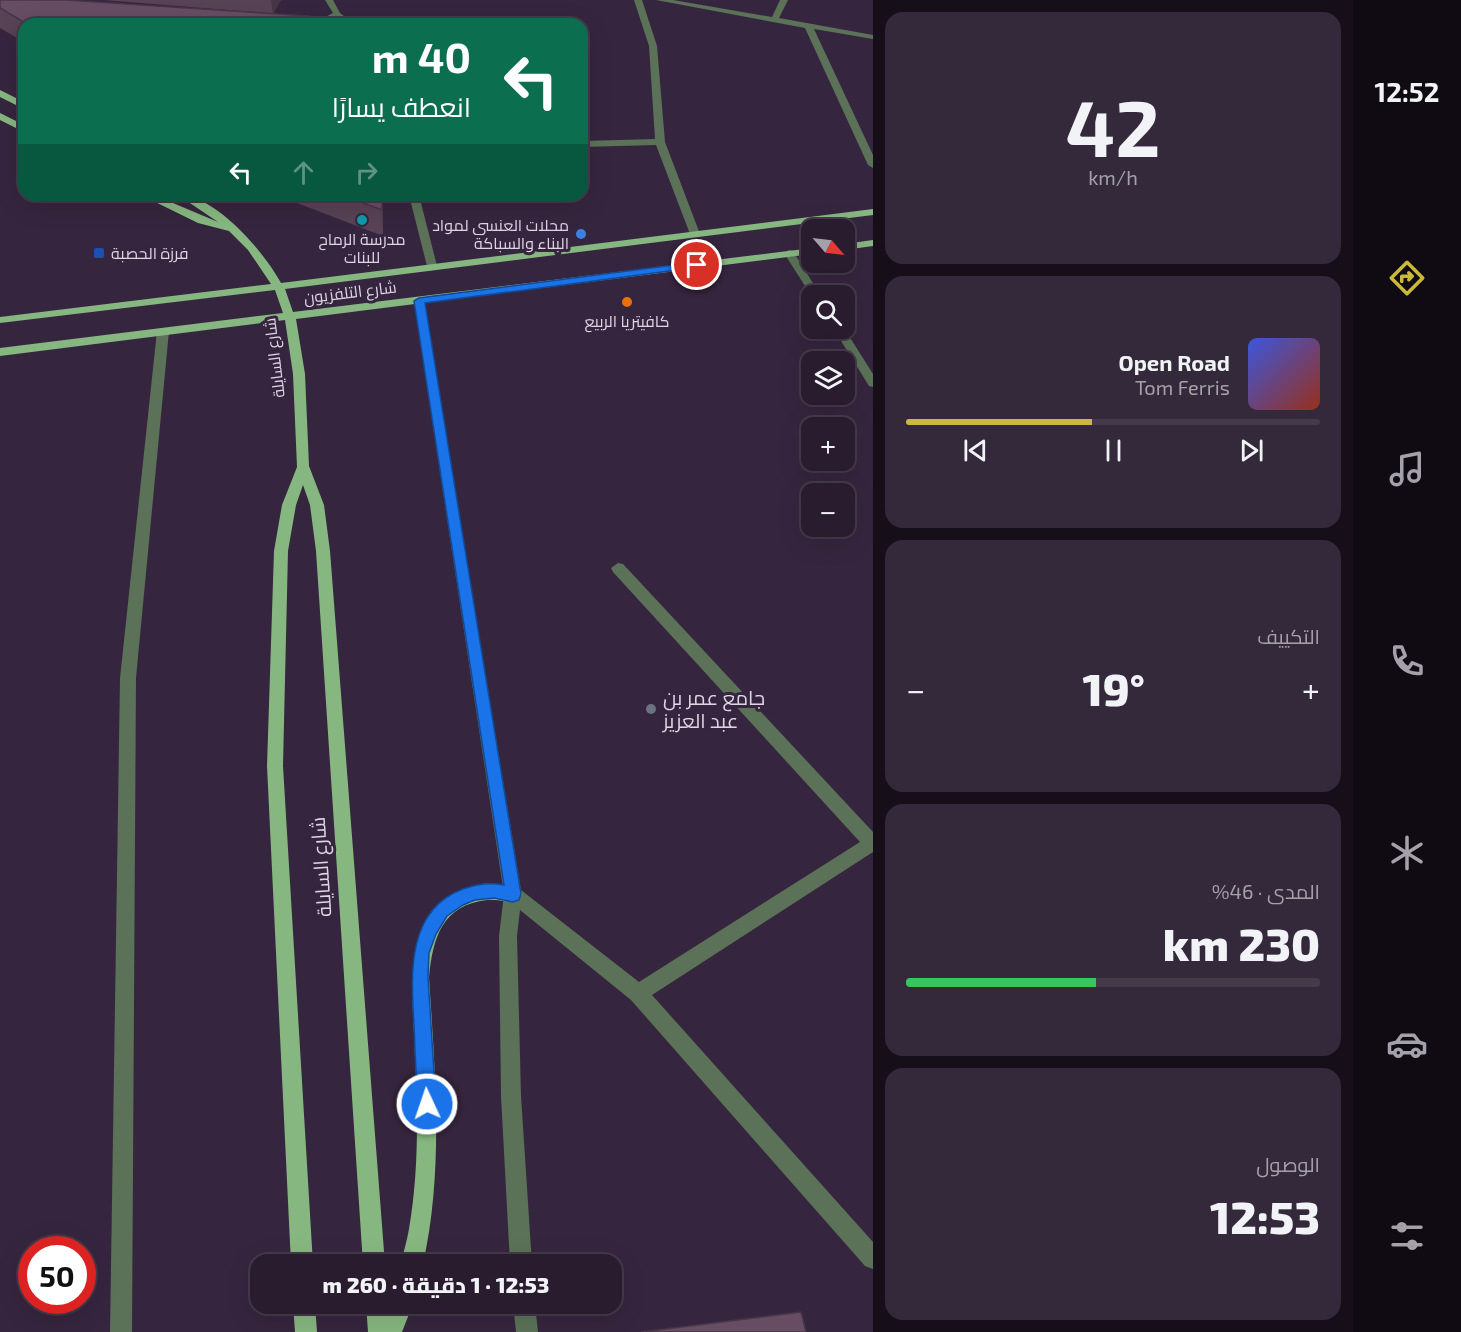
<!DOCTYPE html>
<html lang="ar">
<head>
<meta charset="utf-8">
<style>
  body { margin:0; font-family:"Exo 2",Cairo,sans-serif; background:#34293a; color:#f1f3f6; direction:rtl; height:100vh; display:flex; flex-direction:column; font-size:22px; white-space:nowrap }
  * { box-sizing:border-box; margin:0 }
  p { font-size:20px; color:#a5a1aa }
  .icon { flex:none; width:33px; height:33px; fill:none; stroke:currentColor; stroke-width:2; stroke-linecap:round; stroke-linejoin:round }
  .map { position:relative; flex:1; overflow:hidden; direction:ltr }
  .details { display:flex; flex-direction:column; gap:12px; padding:12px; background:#160f19; width:480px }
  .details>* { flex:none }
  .hud { position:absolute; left:18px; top:18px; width:570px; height:183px; border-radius:18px; box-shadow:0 6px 24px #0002,0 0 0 2px #443a4a; direction:rtl; background:#0b6e4f; color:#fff; overflow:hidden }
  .needle { width:39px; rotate:118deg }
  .buttons { position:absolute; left:801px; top:219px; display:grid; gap:12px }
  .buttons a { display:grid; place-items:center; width:54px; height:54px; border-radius:12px; background:#281c2e; box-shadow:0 6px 24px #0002,0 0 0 2px #443a4a; font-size:30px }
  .speed { position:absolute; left:18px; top:1236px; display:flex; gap:12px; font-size:30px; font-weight:700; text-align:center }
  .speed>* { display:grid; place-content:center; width:78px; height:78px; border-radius:50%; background:#281c2e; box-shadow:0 6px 24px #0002,0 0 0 2px #443a4a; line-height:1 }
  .speed .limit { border:9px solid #d22; background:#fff; color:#111 }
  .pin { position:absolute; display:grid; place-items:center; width:51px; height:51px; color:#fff; margin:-26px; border:3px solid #fff; border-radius:50%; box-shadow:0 2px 6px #0007 }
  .me { position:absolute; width:66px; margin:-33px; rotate:357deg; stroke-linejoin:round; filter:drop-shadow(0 0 4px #0008) }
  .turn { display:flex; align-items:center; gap:21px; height:126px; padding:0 18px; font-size:27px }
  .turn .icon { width:78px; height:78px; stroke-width:2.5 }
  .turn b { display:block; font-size:42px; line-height:51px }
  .lanes { display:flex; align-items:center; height:57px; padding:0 18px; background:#0003; justify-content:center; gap:30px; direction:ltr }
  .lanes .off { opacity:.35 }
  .big { font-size:45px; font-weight:800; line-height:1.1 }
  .details .widget { flex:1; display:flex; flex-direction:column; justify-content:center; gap:9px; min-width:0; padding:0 21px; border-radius:18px; background:#34293a }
  .details .dial { align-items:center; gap:0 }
  .dial b { font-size:78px; line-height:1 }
  .song { display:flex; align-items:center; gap:18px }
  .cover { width:72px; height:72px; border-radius:9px; background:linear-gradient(135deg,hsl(230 70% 55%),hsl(10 70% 35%)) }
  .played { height:6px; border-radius:3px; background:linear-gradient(90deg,#cbba39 45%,#443a4a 45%) }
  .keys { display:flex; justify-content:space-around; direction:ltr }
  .heat { display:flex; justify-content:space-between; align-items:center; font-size:33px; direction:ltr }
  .charge { height:9px; border-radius:4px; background:linear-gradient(90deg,#34c759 46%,#443a4a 0) }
  .trip { position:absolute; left:250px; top:1254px; width:372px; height:60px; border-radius:18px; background:#281c2e; box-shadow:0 6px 24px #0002,0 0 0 2px #443a4a; font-weight:800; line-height:60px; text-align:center; direction:rtl }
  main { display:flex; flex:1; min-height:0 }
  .dock { display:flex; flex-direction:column; width:108px; justify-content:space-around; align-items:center; background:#100b12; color:#a5a1aa }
  .dock .icon { width:42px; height:42px }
  .dock .active { color:#cbba39 }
  .dock b { font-size:27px; color:#f1f3f6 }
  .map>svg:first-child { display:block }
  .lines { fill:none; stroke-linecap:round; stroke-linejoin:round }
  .minor { fill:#5b7258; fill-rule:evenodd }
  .major { fill:#87b781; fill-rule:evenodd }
  .wall { fill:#584255 }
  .shaded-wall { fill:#473645 }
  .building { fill:#664d63; stroke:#473645; stroke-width:1.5 }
  .route { fill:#1a73e8; stroke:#114b97; stroke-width:1.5 }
  .culture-dot { fill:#0f9aa8; stroke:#36253e; stroke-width:2 }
  .shop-dot { fill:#3f7fe0; stroke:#36253e; stroke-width:2 }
  .transit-dot { fill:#1a4fb4; stroke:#36253e; stroke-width:2 }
  .food-dot { fill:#e8710a; stroke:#36253e; stroke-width:2 }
  .worship-dot { fill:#6b7280; stroke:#36253e; stroke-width:2 }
  .labels { text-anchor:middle; stroke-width:6; stroke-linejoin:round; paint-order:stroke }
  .far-poi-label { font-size:16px; fill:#dfd5e5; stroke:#36253e }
  .far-street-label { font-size:16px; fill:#dfd5e5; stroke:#36253e }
  .poi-label { font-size:20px; fill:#dfd5e5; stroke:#36253e; text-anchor:start }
  .street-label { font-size:20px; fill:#dfd5e5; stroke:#36253e }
</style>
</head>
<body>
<main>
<nav class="dock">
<b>12:52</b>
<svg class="icon active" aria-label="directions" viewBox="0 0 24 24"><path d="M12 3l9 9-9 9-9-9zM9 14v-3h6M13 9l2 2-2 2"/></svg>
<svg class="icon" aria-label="music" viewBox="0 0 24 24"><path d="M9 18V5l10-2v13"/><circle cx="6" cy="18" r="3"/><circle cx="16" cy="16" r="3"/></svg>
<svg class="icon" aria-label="phone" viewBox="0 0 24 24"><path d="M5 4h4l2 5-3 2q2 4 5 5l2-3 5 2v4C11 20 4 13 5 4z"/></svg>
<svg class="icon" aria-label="climate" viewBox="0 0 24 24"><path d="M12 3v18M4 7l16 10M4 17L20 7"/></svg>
<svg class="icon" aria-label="car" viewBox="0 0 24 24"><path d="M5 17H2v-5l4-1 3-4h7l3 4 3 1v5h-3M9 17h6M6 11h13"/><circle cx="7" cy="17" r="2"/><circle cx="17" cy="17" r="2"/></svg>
<svg class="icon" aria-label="filters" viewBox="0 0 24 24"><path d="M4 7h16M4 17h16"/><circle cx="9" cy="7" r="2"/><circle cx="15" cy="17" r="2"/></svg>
</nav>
<section class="details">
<div class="widget dial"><b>42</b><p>km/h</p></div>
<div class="widget">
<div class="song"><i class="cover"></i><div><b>Open Road</b><p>Tom Ferris</p></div></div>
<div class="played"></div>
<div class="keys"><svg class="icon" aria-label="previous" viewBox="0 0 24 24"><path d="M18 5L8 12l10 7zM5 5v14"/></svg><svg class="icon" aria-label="pause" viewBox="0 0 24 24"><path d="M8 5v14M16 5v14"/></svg><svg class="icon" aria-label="next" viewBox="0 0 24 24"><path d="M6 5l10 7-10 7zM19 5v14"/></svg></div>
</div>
<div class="widget"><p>التكييف</p>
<div class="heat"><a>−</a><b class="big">19°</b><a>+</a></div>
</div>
<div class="widget"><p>المدى · 46%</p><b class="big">230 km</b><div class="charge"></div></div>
<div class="widget"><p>الوصول</p><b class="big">12:53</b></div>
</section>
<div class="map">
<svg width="873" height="1332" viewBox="0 0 873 1332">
  <rect width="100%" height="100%" fill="#36253e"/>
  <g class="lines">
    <!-- minor -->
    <path class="minor" d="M 325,0 L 333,0 L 340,13 L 354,24 L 345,24 L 336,17 L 322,24 L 312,24 L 333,13 Z
      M 634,0 L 642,0 L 657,46 L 665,142 L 700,234 L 699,236 L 690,234 L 656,145 L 582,147 L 582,141 L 655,139 L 649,46 Z
      M 656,0 L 673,0 L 772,17 L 780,0 L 788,0 L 779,18 L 873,35 L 873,39 L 814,29 L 873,155 L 873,168 L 868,165 L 805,28 Z
      M 409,195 L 419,195 L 437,266 L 436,268 L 432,269 L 427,266 Z
      M 789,250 L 793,251 L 821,296 L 812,296 L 812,297 L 784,253 Z
      M 419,298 L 424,301 L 521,890 L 639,982 L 860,842 L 613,572 L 611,568 L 618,563 L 623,564 L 873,832 L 873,852 L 652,995 L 873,1242 L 873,1269 L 865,1266 L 631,1000 L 520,910 L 517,936 L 521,1096 L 532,1264 L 510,1264 L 501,1096 L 499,936 L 504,894 L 414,301 Z
      M 163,328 L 169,331 L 136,678 L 132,1332 L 110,1332 L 120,678 L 157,331 Z
      M 833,328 L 844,328 L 873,374 L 873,387 L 869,386 Z
      M 513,1304 L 535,1304 L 538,1332 L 516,1332 Z"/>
    <!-- major -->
    <path class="major" d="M 0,90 L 24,102 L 24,109 L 0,97 Z
      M 0,113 L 24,125 L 24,132 L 0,120 Z
      M 141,195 L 154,195 L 218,222 L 178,195 C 216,195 264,252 281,283 L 873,209 L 873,215 L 285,289 L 293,312 L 812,248 L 812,254 L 296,319 L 305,374 L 309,466 L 324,505 L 330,551 L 385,1264 L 363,1264 L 316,551 L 310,505 L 303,485 L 296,505 L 288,551 L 283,766 L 313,1264 L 291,1264 L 267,766 L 274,551 L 282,505 L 297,467 L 293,374 L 285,320 L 0,356 L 0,348 L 283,313 L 275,290 L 0,323 L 0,317 L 271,284 L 248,250 L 229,231 L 198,223 Z
      M 873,240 L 873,246 L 844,250 L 844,244 Z
      M 491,883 L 519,888 L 522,894 L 519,900 C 509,904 498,899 487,900 C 442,905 433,938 429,977 C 435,1073 444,1170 423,1264 L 401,1264 C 403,1253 407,1241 409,1229 C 415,1194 417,1159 417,1123 C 417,1093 415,1062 414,1032 C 410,965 406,892 491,883 Z
      M 293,1304 L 315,1304 L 317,1332 L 295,1332 Z
      M 366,1304 L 388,1304 L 388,1310 L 391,1304 L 413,1304 L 402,1332 L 368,1332 Z"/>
  </g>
  <!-- wall -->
  <path class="wall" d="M 0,0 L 266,13 L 103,0 L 281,0 L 273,14 L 326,24 L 24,24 L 24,42 L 0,28 Z
    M 279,195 L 383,195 L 383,236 L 284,198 Z"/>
  <!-- shaded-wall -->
  <path class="shaded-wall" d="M 271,0 L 281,0 L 273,14 Z
    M 382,195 L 383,195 L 383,236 Z"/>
  <!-- building -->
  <path class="building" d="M 0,0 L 66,0 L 309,16 L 325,21 L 326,24 L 27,24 L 0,8 Z
    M 342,195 L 382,195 L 382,210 Z
    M 801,1312 L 806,1332 L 641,1332 Z"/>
  <!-- route -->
  <path class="route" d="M 697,262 L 702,265 L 700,267 L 425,303 L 521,894 L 519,900 L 513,902 L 494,898 L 475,900 L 463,905 L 447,916 L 436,934 L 429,953 L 428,977 L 436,1104 L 433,1110 L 427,1113 L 420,1110 L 418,1104 C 416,1078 415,1051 414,1025 C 411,975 406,910 463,889 C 477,884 490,882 504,885 L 414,301 L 419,298 Z"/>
  <!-- markers -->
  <circle class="culture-dot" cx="362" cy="220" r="6"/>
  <circle class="shop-dot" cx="581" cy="234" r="6"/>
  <rect class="transit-dot" x="93" y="247" width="12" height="12" rx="3"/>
  <circle class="food-dot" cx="627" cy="302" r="6"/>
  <circle class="worship-dot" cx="651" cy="709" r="6"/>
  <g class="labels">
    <!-- far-poi labels -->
    <g class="far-poi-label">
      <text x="569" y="231" text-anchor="end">محلات العنسي لمواد<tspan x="569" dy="18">البناء والسباكة</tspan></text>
      <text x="362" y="245">مدرسة الرماح<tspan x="362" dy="18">للبنات</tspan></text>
      <text x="111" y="259" text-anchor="start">فرزة الحصبة</text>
      <text x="627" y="327">كافيتريا الربيع</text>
    </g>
    <!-- far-street labels -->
    <g class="far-street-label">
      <text transform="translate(350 292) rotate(-7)" y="6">شارع التلفزيون</text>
      <text transform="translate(274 358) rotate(-97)" y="6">شارع السايلة</text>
    </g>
    <!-- poi labels -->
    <g class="poi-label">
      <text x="663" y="705">جامع عمر بن<tspan x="663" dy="23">عبد العزيز</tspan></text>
    </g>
    <!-- street labels -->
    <g class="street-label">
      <text transform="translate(321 867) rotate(-94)" y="7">شارع السايلة</text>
    </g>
  </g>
</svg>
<div class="buttons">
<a><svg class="needle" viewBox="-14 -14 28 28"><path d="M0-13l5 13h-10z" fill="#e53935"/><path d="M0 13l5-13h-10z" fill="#a5a1aa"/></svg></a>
<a><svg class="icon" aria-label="search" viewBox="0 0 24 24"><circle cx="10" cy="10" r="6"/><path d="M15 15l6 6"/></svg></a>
<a><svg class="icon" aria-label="layers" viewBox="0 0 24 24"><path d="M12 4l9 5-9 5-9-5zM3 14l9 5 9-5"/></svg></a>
<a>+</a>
<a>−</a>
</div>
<div class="speed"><div class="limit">50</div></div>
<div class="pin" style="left:697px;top:265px;background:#d93025"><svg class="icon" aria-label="arrive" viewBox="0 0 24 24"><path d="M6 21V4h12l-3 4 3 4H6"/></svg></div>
<svg class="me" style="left:427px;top:1104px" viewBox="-20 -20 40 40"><circle r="17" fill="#1a73e8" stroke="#fff" stroke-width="3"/><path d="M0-11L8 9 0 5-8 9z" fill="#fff"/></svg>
<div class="trip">12:53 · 1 دقيقة · 260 m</div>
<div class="hud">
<div class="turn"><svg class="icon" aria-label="left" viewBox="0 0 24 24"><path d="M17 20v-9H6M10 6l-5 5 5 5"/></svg><div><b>40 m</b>انعطف يسارًا</div></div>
<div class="lanes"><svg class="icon" aria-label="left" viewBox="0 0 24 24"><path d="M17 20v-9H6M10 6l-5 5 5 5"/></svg><svg class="icon off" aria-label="ahead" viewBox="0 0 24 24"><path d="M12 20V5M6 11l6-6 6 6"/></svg><svg class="icon off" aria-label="right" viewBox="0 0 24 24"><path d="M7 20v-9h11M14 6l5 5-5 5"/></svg></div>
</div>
</div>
</main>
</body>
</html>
